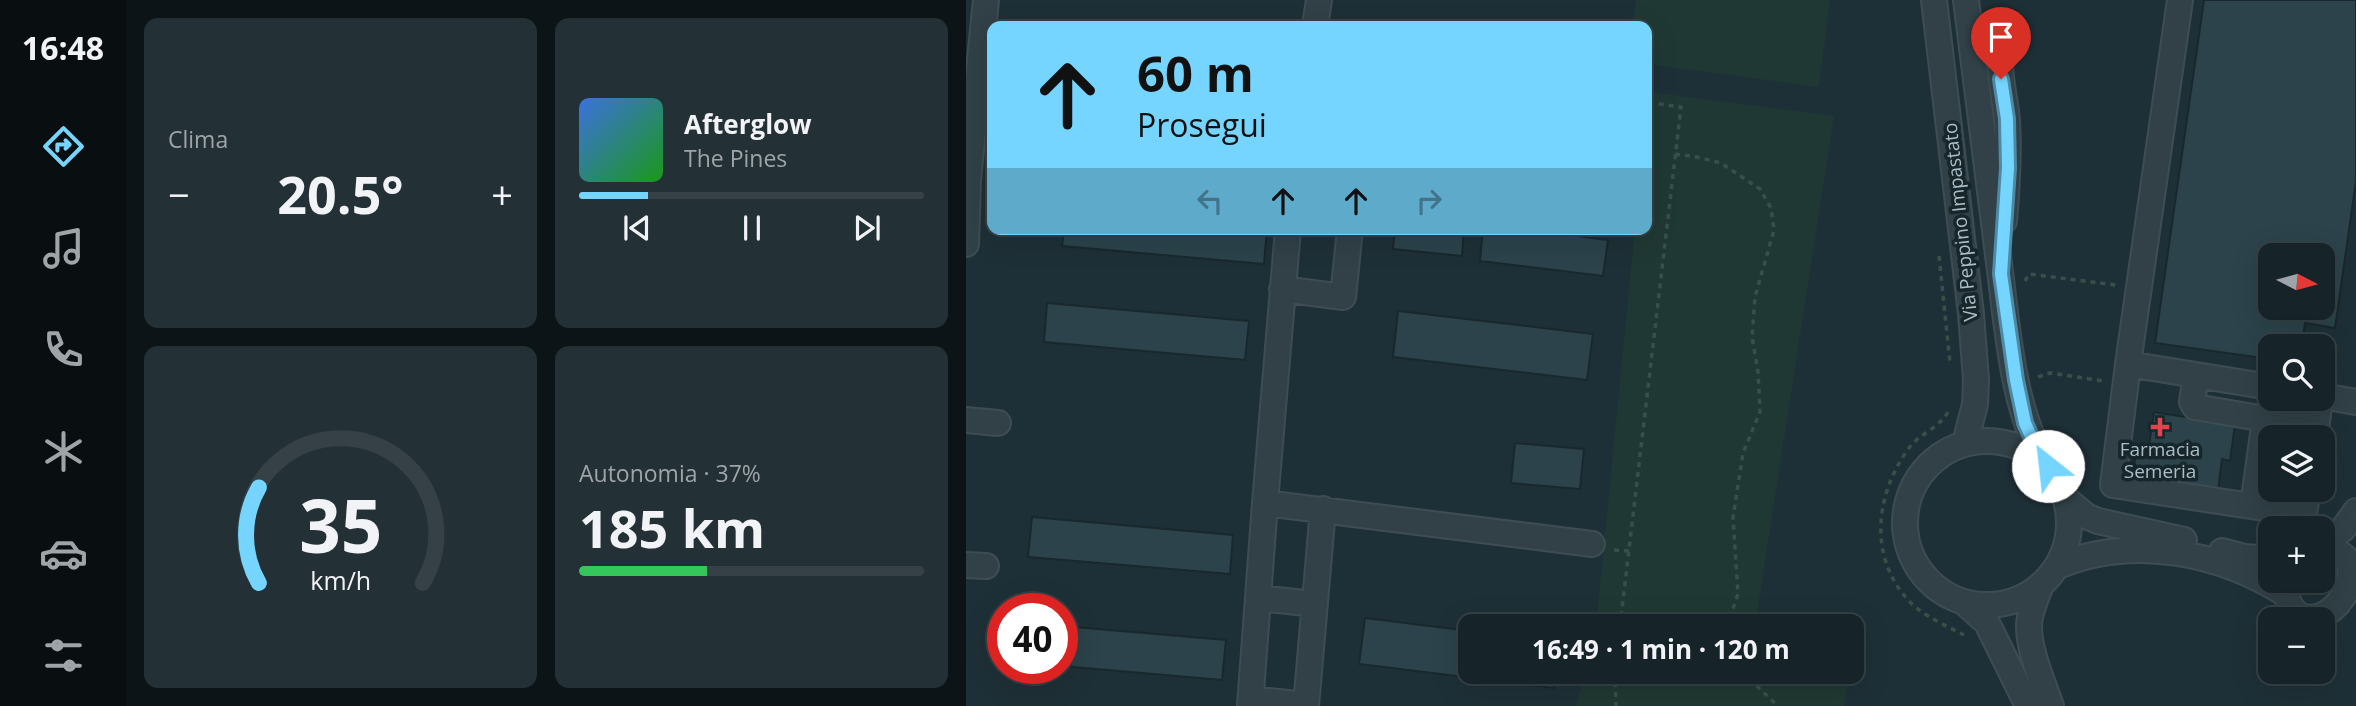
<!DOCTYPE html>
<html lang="it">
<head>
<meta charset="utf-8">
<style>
  body { margin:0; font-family:"Open Sans",sans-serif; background:#233035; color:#f1f3f6; height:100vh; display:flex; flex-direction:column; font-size:26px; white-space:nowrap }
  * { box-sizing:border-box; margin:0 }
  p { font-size:23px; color:#9ea4a8 }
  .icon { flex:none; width:38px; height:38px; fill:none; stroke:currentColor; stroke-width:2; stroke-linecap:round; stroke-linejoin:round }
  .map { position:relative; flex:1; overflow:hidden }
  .panel { display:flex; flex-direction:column; gap:18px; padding:18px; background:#0c1417; width:840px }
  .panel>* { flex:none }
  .guide { position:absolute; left:21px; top:21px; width:665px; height:214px; border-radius:14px; box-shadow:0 7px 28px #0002,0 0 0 2px #354146; background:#76d5fe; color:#111; overflow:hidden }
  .needle { width:46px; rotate:96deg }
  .controls { position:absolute; left:1292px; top:243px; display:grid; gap:14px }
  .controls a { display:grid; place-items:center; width:77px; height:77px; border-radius:14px; background:#162429; box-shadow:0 7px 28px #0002,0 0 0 2px #354146; font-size:35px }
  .speed { position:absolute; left:21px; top:593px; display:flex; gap:14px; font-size:35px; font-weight:700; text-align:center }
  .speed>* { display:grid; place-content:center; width:91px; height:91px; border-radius:50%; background:#162429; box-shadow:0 7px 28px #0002,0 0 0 2px #354146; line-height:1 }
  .speed .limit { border:10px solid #d22; background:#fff; color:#111 }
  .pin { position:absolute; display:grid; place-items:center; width:60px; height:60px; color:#fff; margin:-72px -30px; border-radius:50% 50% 50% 0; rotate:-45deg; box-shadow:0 0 7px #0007 }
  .pin .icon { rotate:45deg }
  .me { position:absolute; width:77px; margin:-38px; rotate:331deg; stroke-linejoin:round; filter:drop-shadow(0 0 5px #0008) }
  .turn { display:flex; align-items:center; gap:24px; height:147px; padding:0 35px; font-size:32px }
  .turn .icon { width:91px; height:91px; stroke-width:2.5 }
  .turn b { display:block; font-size:49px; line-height:60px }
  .lanes { display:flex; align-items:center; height:66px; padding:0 35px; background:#0003; justify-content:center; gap:35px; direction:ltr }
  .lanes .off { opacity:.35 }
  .big { font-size:52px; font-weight:700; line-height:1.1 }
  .panel .tile { flex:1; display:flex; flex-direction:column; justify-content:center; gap:10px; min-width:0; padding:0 24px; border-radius:14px; background:#233035 }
  .panel .dial { align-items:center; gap:0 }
  .dial svg { height:182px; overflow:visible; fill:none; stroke:#354146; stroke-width:7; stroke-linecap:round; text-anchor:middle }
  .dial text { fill:#f1f3f6; stroke:none }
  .song { display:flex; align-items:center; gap:21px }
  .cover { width:84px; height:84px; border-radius:10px; background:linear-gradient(135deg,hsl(220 70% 55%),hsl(120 70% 35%)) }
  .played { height:7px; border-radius:4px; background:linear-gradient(90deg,#76d5fe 20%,#354146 20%) }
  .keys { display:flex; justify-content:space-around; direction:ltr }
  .heat { display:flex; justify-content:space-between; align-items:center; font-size:38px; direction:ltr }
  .charge { height:10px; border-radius:5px; background:linear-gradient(90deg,#34c759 37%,#354146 0) }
  .panel .tiles { flex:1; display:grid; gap:18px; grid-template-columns:repeat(2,1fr) }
  .trip { position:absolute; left:492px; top:614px; width:406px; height:70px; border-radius:14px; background:#162429; box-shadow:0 7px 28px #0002,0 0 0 2px #354146; font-weight:700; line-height:70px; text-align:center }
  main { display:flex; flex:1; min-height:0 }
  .menu { display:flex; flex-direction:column; width:126px; justify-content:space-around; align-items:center; background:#090e10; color:#9ea4a8 }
  .menu .icon { width:49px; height:49px }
  .menu .current { color:#76d5fe }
  .menu b { font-size:32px; color:#f1f3f6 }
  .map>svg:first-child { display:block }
  .green { fill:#203833 }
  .building { fill:#2c434b; stroke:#19282d; stroke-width:2; fill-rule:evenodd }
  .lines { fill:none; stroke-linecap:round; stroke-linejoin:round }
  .minor-casing { stroke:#3e4d53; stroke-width:28 }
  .path { stroke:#38504a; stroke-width:3.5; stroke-dasharray:5 5; stroke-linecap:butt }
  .minor { stroke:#314147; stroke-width:24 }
  .route-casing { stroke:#4d8aa5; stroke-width:18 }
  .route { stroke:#76d5fe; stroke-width:12 }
  .health-dot { fill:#e0444e; stroke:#17262b; stroke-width:2.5 }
  .labels { text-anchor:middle; stroke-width:7; stroke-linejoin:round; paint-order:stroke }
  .street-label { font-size:19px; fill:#abbdc4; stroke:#17262b }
  .poi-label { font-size:19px; fill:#abbdc4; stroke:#17262b }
</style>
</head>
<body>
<main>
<nav class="menu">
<b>16:48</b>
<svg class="icon current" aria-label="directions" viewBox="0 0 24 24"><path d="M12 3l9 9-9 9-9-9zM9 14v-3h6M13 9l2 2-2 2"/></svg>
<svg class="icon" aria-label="music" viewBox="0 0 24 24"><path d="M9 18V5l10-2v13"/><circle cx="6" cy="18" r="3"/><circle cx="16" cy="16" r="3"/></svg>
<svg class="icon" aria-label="phone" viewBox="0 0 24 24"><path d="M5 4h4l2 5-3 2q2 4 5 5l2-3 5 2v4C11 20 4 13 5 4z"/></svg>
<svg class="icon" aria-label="climate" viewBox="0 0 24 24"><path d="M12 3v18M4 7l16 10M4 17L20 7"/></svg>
<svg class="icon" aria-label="car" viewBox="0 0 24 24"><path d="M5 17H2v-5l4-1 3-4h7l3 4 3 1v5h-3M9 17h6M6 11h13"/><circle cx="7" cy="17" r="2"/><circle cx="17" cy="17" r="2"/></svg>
<svg class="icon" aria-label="filters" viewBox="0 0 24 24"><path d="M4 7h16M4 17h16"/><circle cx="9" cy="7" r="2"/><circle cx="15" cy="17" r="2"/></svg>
</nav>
<section class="panel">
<div class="tiles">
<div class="tile"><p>Clima</p>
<div class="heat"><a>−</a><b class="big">20.5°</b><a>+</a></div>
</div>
<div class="tile">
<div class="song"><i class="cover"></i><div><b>Afterglow</b><p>The Pines</p></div></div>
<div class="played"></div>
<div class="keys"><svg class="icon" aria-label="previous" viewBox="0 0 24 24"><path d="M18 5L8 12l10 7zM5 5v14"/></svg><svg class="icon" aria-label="pause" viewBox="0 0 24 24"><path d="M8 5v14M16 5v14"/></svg><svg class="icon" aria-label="next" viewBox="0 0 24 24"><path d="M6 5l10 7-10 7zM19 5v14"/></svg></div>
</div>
<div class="tile dial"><svg viewBox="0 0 100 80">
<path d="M14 69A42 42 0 1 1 86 69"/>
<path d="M14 69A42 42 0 0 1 14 27" stroke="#76d5fe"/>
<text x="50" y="56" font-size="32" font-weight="700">35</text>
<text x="50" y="72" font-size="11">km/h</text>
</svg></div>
<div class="tile"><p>Autonomia · 37%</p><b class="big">185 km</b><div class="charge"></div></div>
</div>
</section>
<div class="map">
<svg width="1390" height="706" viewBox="0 0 1390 706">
  <rect width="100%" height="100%" fill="#1e3037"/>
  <!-- green -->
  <path class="green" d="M 670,0 L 864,0 L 853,87 L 681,64 L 681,26 L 666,26 Z
    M 683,92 L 868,116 L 789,626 L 630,626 L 669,229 L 681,229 L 681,116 Z
    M 620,672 L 814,672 L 882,680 L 878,706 L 610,706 Z"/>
  <!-- building -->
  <path class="building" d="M 1238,0 L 1390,0 L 1390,181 L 1369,328 L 1339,323 L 1336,346 L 1304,346 L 1304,359 L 1189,343 ZM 1304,256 L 1356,256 L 1356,308 L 1304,308 Z
    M 98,229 L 301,229 L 298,264 L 96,246 Z
    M 429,229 L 498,229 L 496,256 L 427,249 Z
    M 517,229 L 557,229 L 642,240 L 637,276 L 514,261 Z
    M 81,303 L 283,321 L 279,360 L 78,342 Z
    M 432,311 L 627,334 L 621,380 L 427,357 Z
    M 1188,412 L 1269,425 L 1264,461 L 1256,459 L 1252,490 L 1166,479 L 1171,445 L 1183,445 Z
    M 549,443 L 618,449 L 614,489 L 545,483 Z
    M 66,517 L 267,535 L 264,574 L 62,557 Z
    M 399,618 L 504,631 L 504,672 L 590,672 L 588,688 L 393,664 Z
    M 96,626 L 260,640 L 256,680 L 96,666 Z"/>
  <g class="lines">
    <!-- minor casing -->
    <g class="minor-casing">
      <path id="minor" d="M 968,0 L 1005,314 L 1010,380 L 1009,404 L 999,444
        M 1000,0 C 1010,85 1021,170 1032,255 C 1041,321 1045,406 1079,463
        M 1214,0 L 1162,364 L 1304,387
        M 349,26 L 353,0
        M 1038,221 C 1041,188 1043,155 1041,121 C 1039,95 1030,70 1037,44 L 1046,37
        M 0,244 L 2,180 L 20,0
        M 316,289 L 377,297 L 384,229
        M 1162,364 L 1147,485 L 1338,514 L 1342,490
        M 1230,375 L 1226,402 L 1229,407 L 1299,419
        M 1356,396 L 1390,402
        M 0,420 L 32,423
        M 1349,438 L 1354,399
        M939 523a82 82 0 1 1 164 0a82 82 0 1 1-164 0Z
        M 1101,500 L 1120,516 L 1132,521 L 1218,540
        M 299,503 L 626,544
        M 1287,506 L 1299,419 L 1351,426
        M 1356,545 L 1377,529 L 1390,511
        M 1256,551 L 1279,557 L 1304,559
        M 0,565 L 20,566
        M 1092,566 C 1167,535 1254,552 1321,595
        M 1319,581 C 1320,646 1390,615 1384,564 C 1378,554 1368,549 1356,548
        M 1074,587 C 1070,599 1064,611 1063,624 C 1062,649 1077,683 1085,706
        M 292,598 L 349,604
        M 999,603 L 1021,623 L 1062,706
        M 285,699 L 340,705
        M 284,706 L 299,503 L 322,229
        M 340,706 L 357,509"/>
    </g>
    <!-- path -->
    <path class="path" d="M 709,154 L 731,157 L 755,163 L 794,189 L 805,208 L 808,230 L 789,297 L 786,337 L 792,372 L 794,412 L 777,453 L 767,518 L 772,594 L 761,626
      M 973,256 L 984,363
      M 1059,281 L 1063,274 L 1150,285
      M 1072,377 L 1084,373 L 1137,381
      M 982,412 C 973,428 953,434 943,448 C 909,494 902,557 943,601 C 957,616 981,626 998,635
      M 648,550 L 663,551
      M 654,626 L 715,107 L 681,102
      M 649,672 L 650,706
      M 776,672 L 812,706"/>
    <!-- minor -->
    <use href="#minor" class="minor"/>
  </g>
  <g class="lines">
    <!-- route casing -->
    <g class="route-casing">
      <path id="route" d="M 1035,79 L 1041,119 L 1042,168 L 1035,274 L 1050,380 L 1059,423 L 1068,443 L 1082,466"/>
    </g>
    <!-- route -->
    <use href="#route" class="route"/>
  </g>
  <!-- markers -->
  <path class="health-dot" d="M1190.5 416.5h7v7h7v7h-7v7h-7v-7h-7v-7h7z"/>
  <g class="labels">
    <!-- street labels -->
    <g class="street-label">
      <text transform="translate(994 222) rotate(-96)" y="7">Via Peppino Impastato</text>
    </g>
    <!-- poi labels -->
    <g class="poi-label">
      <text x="1194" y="456">Farmacia<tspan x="1194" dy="22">Semeria</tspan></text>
    </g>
  </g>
</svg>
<div class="controls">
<a><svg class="needle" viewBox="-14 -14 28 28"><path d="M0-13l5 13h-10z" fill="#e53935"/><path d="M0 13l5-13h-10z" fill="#9ea4a8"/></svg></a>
<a><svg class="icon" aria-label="search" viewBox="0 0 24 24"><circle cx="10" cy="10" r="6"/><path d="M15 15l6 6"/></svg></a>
<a><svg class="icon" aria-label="layers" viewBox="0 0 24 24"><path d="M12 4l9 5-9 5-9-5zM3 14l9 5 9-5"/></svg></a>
<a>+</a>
<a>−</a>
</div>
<div class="speed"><div class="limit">40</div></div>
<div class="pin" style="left:1035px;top:79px;background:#d93025"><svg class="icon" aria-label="arrive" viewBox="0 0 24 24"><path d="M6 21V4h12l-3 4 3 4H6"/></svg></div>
<svg class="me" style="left:1082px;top:466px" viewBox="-20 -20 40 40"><circle r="19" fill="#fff"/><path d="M0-13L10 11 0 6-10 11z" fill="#76d5fe"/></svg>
<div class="trip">16:49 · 1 min · 120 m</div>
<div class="guide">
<div class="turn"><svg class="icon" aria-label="ahead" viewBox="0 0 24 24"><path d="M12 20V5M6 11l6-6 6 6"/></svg><div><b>60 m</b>Prosegui</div></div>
<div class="lanes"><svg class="icon off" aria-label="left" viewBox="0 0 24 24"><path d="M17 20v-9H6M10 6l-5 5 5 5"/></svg><svg class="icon" aria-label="ahead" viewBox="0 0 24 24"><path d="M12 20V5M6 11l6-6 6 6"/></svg><svg class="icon" aria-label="ahead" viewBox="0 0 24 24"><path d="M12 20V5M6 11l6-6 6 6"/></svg><svg class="icon off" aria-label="right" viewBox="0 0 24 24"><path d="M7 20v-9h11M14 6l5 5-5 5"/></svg></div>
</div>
</div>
</main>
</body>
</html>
